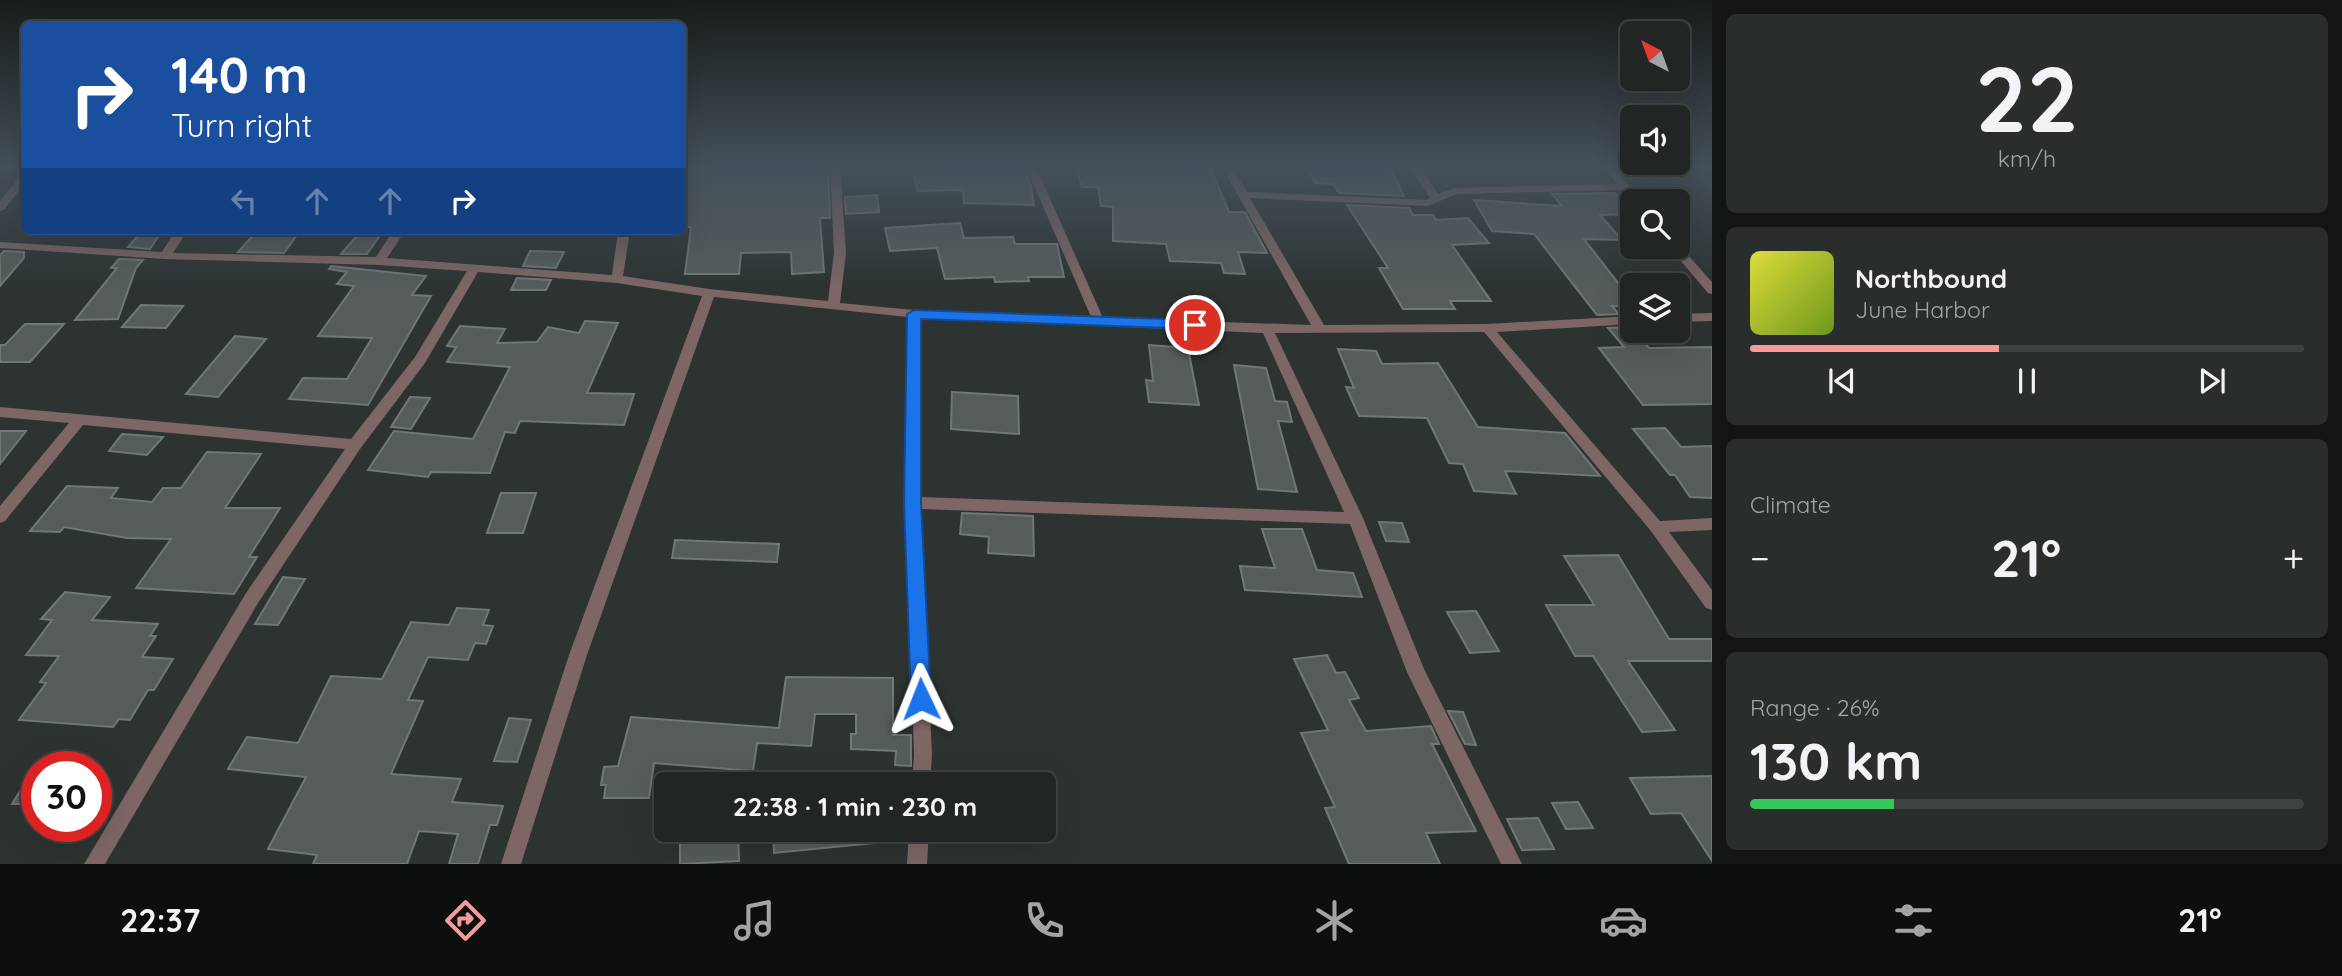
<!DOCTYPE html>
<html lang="en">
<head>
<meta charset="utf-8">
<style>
  body { margin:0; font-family:Quicksand,sans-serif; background:#292e2d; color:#f1f3f6; height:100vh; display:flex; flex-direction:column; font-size:26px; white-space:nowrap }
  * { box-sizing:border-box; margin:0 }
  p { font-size:23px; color:#a2a5a7 }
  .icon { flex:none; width:38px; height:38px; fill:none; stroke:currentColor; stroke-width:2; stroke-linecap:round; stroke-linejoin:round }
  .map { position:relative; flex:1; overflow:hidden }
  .sheet { display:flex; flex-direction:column; gap:14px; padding:14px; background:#121514; width:630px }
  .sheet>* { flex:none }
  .hud { position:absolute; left:21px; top:21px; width:665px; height:214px; border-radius:10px; box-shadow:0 7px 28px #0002,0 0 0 2px #3e4342; background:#1a4fa0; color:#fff; overflow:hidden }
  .needle { width:46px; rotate:319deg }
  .tools { position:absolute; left:1620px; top:21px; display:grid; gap:14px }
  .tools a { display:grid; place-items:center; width:70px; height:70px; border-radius:10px; background:#212625; box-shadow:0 7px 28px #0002,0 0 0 2px #3e4342; font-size:35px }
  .speed { position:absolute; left:21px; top:751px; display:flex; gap:14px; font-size:35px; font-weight:700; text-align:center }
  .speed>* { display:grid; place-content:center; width:91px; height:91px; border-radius:50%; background:#212625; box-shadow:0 7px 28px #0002,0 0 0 2px #3e4342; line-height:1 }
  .speed .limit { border:10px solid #d22; background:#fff; color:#111 }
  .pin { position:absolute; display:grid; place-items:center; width:60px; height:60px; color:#fff; margin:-30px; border:4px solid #fff; border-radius:50%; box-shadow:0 2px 7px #0007 }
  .me { position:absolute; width:77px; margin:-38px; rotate:358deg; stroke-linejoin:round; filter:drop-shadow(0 0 5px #0008) }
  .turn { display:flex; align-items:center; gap:24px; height:147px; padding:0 35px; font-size:32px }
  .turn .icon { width:91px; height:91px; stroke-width:2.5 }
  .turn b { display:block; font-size:49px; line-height:60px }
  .lanes { display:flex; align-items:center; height:66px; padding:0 35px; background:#0003; justify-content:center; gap:35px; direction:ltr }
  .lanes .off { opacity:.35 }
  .big { font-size:52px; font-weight:700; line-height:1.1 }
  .sheet .card { flex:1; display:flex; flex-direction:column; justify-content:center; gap:10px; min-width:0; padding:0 24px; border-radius:10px; background:#292e2d }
  .sheet .dial { align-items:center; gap:0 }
  .dial b { font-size:91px; line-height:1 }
  .song { display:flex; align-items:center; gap:21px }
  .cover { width:84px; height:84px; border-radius:10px; background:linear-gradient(135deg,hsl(60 70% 55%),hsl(80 70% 35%)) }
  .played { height:7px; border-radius:4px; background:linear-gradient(90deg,#f59b9b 45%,#3e4342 45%) }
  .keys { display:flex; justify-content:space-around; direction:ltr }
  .heat { display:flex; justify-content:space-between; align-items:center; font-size:38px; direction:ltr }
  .charge { height:10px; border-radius:5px; background:linear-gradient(90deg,#34c759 26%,#3e4342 0) }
  .trip { position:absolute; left:654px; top:772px; width:402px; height:70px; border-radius:10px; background:#212625; box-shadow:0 7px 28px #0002,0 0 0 2px #3e4342; font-weight:700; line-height:70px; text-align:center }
  .dock { display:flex; height:112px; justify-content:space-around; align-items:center; background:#0d0f0f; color:#a2a5a7 }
  .dock .icon { width:49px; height:49px }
  .dock .active { color:#f59b9b }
  .dock b { font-size:32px; color:#f1f3f6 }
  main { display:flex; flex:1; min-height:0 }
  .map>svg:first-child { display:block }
  .building { fill:#555c5a; stroke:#707876; stroke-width:2 }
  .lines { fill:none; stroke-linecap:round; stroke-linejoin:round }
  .minor { fill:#7d6665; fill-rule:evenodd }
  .route { fill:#1a73e8; stroke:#114b97; stroke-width:2 }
</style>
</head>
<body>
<main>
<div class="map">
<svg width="1712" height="864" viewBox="0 0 1712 864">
  <rect width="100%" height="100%" fill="#2c3331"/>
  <!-- building -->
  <path class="building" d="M 682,167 L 828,167 L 830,218 L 820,218 L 824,272 L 792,274 L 791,252 L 741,253 L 739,274 L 685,274 L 691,227 L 682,227 Z
    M 944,167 L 1024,168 L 1031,186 L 1034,205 L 964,203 L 963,190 L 917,191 L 914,171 L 944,170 Z
    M 1172,167 L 1210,167 L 1229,212 L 1245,212 L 1267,253 L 1238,252 L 1245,274 L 1224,273 L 1221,263 L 1170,261 L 1166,244 L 1113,241 L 1113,207 L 1101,206 L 1098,187 L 1082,187 L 1076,170 L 1173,171 Z
    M 1307,167 L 1391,169 L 1404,196 L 1339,193 L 1333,184 L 1315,183 Z
    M 1615,193 L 1633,214 L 1600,215 L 1622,240 L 1584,239 L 1633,302 L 1633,307 L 1612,306 L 1619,314 L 1597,315 L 1534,234 L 1492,231 L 1474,200 L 1562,206 L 1552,194 Z
    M 877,195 L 879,212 L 846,214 L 845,197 Z
    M 1347,205 L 1409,208 L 1413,215 L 1433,215 L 1436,220 L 1468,218 L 1489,243 L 1452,245 L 1491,301 L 1450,301 L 1455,309 L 1403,309 L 1379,268 L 1388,268 Z
    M 960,223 L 964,238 L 1013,237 L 1015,244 L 1057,244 L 1064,277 L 1028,277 L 1029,281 L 995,282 L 994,277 L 945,279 L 937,248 L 890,251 L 885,228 Z
    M 142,231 L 162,231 L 150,249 L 128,247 Z
    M 269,231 L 300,231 L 284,253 L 238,252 L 254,234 L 266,235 Z
    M 361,231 L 383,231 L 367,254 L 341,254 Z
    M 4,251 L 24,252 L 24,258 L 0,286 L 0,255 Z
    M 530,251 L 564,252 L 556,268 L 523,266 Z
    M 119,259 L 143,260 L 136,268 L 118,319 L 75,320 L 117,268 L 111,268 Z
    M 331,266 L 426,276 L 412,295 L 431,296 L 368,405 L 289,399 L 303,378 L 347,379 L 372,338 L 318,336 L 354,286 L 337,284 L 347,272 L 329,269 Z
    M 517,278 L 551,280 L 546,290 L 511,290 Z
    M 141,305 L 183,306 L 166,328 L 122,327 Z
    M 585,321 L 618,323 L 587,393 L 634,394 L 624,425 L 520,421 L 515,433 L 505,432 L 490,473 L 431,472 L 428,477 L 368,470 L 394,431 L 473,439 L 510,367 L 447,362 L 456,347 L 447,346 L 460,326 L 505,329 L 497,343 L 537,342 L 548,327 L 579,333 Z
    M 25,324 L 64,324 L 30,362 L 0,362 L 0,345 L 5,345 Z
    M 1630,327 L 1649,348 L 1712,347 L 1712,404 L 1643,405 L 1599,348 L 1624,347 L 1608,328 Z
    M 235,336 L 266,339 L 218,397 L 186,394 Z
    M 1149,345 L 1188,348 L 1199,405 L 1149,402 L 1146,380 L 1153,381 Z
    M 1338,349 L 1376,351 L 1382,364 L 1438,363 L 1478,427 L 1565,433 L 1600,476 L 1505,471 L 1516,494 L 1474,491 L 1463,464 L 1449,463 L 1427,418 L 1359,416 L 1346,387 L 1354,388 Z
    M 1234,365 L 1266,368 L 1275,401 L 1287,402 L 1292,422 L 1278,421 L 1297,492 L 1258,489 Z
    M 952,392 L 1018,396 L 1019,434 L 951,429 Z
    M 410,397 L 430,398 L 411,429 L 391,427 Z
    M 1665,428 L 1681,447 L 1712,446 L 1712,498 L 1690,497 L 1675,475 L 1670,475 L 1633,429 Z
    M 0,431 L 26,431 L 0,464 Z
    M 122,434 L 137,435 L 163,437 L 147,455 L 109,451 Z
    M 207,452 L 261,454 L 225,508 L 280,508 L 249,557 L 257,557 L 234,594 L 136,588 L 171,539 L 127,538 L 64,527 L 60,532 L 30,531 L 67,486 L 118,488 L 111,498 L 152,502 L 163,488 L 181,488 Z
    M 501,493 L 536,493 L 523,533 L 487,533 Z
    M 962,513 L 1033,516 L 1034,556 L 988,553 L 989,537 L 960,534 Z
    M 1379,522 L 1402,523 L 1409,542 L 1386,541 Z
    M 1262,529 L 1302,529 L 1317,570 L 1353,573 L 1362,597 L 1245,590 L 1240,566 L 1275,568 Z
    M 675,540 L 779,544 L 777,562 L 672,558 Z
    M 1618,555 L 1669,639 L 1712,639 L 1712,661 L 1628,661 L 1675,730 L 1642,732 L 1593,656 L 1575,656 L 1546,605 L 1594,605 L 1564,556 Z
    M 283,577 L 305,579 L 278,625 L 255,624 Z
    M 65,592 L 110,597 L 92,620 L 158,624 L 150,636 L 156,636 L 142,657 L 173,659 L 154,690 L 148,690 L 130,720 L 119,719 L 113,727 L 19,720 L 46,683 L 40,682 L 59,656 L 26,655 L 52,620 L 41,619 Z
    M 457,608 L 489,610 L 483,625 L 493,626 L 486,644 L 475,643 L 468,660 L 428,657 L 408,700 L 423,701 L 391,774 L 461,779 L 452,802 L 503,806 L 497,825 L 490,825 L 478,864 L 449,864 L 458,834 L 419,831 L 407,864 L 313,864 L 317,855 L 268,849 L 306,777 L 228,769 L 247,737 L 298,743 L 331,676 L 382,679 L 411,622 L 449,625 Z
    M 1476,611 L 1499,651 L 1470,653 L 1447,612 Z
    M 1327,655 L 1336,673 L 1345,672 L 1359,698 L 1349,700 L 1366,731 L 1431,726 L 1439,744 L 1432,744 L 1476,831 L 1426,833 L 1440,864 L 1349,864 L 1325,808 L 1335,807 L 1301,733 L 1328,730 L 1294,659 Z
    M 786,677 L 893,678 L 893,735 L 911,735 L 911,766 L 895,765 L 896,751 L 851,749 L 851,734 L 856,734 L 856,714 L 815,714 L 811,746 L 757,743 L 753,771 L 654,763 L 649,798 L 604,798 L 606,785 L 601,785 L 604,767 L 618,766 L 631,717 L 779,728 Z
    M 1448,711 L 1463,712 L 1476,745 L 1465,744 Z
    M 509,718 L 531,720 L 517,762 L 494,761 Z
    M 37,764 L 37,804 L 12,804 Z
    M 1712,776 L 1712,861 L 1681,813 L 1651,814 L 1630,778 Z
    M 1578,802 L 1593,828 L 1566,829 L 1552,803 Z
    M 1538,818 L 1554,849 L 1522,850 L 1507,819 Z
    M 680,830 L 738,830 L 739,861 L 680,864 Z
    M 773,830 L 884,830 L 884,842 L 774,853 Z"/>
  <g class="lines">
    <!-- minor -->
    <path class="minor" d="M 830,167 L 840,167 L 846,253 L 840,303 L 914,310 L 1091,317 L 1026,167 L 1036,167 L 1103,318 L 1311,325 L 1222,167 L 1232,167 L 1247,192 L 1426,200 L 1430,198 L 1410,167 L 1420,167 L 1438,194 L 1454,188 L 1617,184 L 1603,167 L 1613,167 L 1642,201 L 1633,203 L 1622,190 L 1456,194 L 1428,206 L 1250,198 L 1324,325 L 1487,324 L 1633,316 L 1633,324 L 1497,332 L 1660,521 L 1712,518 L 1712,530 L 1669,532 L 1712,590 L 1712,610 L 1706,608 L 1651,531 L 1484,332 L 1275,333 L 1363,518 L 1424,669 L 1522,864 L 1501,864 L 1407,672 L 1350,524 L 921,509 L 932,755 L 930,784 L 912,784 L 914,755 L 906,503 L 908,317 L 714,297 L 587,655 L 521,864 L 501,864 L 569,655 L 702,296 L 617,283 L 478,272 L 425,363 L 360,449 L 258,603 L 105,864 L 84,864 L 246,593 L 345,449 L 83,425 L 5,521 L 0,523 L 0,506 L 69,423 L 0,417 L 0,407 L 351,439 L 415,357 L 467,271 L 379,265 L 165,259 L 0,248 L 0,242 L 162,252 L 175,231 L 187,231 L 173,253 L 376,257 L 393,231 L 405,231 L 387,258 L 612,275 L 618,231 L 630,231 L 623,276 L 709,289 L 828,301 L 834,253 ZM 920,318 L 1263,333 L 1344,512 L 920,497 Z
      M 24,175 L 24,184 L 4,210 L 0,211 L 0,201 L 20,176 Z
      M 1679,245 L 1712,282 L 1712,294 L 1708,293 L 1669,247 L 1678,247 Z
      M 1712,313 L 1712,321 L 1678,322 L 1678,314 Z
      M 909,830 L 929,830 L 927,864 L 907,864 Z"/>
  </g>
  <!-- sky -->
  <linearGradient id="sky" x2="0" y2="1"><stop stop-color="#181c1b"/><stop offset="0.58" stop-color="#45505a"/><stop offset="1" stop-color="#45505a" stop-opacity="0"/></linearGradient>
  <rect width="1712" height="288" fill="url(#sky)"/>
  <!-- route -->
  <path class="route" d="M 914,310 L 1195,320 L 1202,325 L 1195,329 L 921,319 L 921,503 L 931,699 L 928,705 L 921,708 L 914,705 L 911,699 L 904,503 L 907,314 Z"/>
</svg>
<div class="tools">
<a><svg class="needle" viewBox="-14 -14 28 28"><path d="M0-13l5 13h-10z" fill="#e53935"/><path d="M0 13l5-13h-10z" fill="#a2a5a7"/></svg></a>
<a><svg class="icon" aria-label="sound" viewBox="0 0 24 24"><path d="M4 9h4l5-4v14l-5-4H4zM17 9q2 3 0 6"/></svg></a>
<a><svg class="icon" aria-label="search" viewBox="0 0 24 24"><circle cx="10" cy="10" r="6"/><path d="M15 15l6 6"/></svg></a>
<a><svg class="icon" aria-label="layers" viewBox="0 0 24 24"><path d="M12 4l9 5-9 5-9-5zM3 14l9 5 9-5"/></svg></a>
</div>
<div class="speed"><div class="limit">30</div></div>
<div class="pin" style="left:1195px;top:325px;background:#d93025"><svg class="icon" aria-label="arrive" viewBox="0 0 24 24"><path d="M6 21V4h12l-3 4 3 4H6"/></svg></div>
<svg class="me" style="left:921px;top:699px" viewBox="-20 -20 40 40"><path d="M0-17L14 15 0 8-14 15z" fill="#1a73e8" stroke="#fff" stroke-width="4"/></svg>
<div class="trip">22:38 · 1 min · 230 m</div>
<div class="hud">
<div class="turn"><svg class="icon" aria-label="right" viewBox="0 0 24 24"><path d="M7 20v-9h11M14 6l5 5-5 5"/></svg><div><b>140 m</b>Turn right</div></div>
<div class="lanes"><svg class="icon off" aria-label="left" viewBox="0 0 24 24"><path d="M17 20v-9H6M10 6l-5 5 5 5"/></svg><svg class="icon off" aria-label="ahead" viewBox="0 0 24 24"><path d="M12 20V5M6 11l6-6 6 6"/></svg><svg class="icon off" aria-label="ahead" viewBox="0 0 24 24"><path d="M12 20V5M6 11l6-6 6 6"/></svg><svg class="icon" aria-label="right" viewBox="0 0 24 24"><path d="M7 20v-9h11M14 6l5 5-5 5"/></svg></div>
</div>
</div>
<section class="sheet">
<div class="card dial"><b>22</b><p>km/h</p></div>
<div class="card">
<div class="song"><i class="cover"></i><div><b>Northbound</b><p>June Harbor</p></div></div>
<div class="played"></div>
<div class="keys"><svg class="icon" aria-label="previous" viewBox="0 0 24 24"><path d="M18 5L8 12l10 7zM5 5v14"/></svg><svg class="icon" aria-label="pause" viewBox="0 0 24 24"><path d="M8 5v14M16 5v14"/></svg><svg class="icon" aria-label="next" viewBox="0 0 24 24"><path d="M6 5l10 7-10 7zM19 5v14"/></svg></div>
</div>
<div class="card"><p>Climate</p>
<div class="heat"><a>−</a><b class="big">21°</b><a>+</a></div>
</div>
<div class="card"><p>Range · 26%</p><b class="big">130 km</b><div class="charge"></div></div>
</section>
</main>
<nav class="dock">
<b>22:37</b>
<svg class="icon active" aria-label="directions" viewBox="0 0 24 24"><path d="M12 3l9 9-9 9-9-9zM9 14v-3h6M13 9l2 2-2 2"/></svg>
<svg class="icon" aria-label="music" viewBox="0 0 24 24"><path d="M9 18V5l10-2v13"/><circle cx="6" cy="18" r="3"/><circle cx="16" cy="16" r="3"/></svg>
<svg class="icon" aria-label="phone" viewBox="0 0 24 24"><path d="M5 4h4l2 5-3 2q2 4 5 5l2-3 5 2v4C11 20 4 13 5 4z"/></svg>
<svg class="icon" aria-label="climate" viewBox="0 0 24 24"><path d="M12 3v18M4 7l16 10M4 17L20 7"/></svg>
<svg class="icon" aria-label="car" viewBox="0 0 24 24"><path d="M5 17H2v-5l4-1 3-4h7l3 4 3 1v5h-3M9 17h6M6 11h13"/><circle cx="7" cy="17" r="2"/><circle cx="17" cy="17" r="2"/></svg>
<svg class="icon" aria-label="filters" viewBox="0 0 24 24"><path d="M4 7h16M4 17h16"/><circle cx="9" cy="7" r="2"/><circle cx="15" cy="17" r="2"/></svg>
<b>21°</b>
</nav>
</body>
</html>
